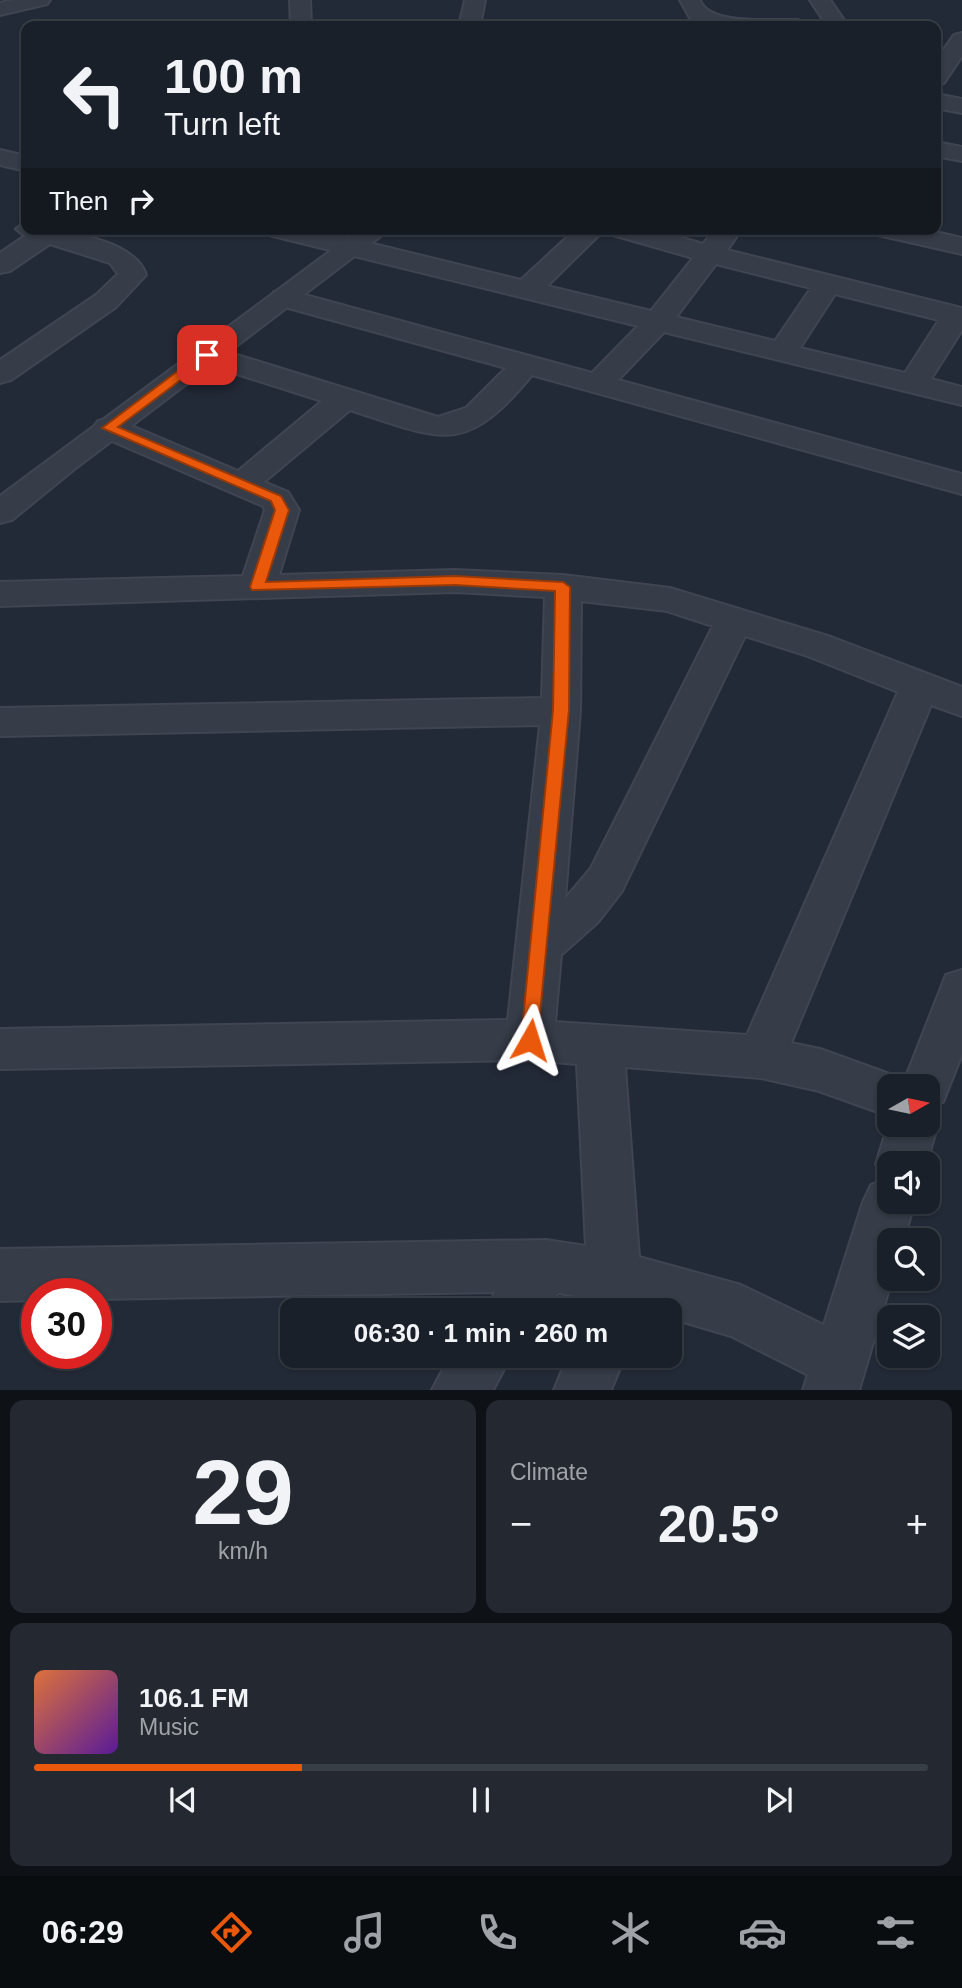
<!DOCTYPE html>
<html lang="en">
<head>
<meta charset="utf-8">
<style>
  body { margin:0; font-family:Helvetica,sans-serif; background:#232831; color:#f1f3f6; height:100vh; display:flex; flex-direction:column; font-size:26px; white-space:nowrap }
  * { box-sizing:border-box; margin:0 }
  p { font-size:23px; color:#9fa3a8 }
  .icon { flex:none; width:38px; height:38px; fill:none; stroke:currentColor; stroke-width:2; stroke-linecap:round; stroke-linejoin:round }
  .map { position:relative; height:1390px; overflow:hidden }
  .drawer { display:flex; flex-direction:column; gap:10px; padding:10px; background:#0e1217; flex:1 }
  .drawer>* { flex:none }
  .guide { position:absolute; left:21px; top:21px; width:920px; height:214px; border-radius:14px; box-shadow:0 2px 5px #0004,0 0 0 2px #383e46; background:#1a2029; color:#f1f3f6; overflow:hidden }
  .needle { width:46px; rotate:81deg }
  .controls { position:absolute; left:877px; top:1074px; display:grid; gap:14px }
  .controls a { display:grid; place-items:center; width:63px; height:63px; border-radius:14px; background:#1a2029; box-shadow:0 2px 5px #0004,0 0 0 2px #383e46; font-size:35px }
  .speed { position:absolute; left:21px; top:1278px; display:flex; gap:14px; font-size:35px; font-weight:700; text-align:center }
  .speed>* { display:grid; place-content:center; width:91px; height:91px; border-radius:50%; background:#1a2029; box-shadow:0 2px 5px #0004,0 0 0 2px #383e46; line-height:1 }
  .speed .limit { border:10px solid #d22; background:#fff; color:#111 }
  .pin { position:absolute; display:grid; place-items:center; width:60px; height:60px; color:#fff; margin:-30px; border-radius:14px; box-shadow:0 4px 10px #0006 }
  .me { position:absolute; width:77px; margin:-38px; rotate:6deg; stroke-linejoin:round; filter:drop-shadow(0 0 5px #0008) }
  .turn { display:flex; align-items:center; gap:24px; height:147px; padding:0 28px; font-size:32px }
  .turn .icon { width:91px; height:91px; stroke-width:2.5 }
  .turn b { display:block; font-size:49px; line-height:60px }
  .then { display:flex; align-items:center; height:66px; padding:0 28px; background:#0003; gap:14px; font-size:26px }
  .big { font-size:52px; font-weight:800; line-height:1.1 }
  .drawer .tile { flex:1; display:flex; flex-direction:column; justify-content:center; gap:10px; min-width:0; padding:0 24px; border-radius:14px; background:#232831 }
  .drawer .dial { align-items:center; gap:0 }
  .dial b { font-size:91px; line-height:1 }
  .song { display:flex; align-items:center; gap:21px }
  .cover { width:84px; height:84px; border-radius:10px; background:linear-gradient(135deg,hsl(20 70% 55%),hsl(270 70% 35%)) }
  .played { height:7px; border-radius:4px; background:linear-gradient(90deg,#ea580c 30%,#383e46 30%) }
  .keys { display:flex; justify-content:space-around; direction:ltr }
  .heat { display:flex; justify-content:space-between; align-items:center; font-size:38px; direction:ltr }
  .drawer .tiles { flex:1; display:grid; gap:10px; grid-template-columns:1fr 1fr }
  .tile:last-child { grid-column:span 2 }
  .trip { position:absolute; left:280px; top:1298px; width:402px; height:70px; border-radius:14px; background:#1a2029; box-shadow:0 2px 5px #0004,0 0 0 2px #383e46; font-weight:800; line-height:70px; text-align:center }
  .tab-bar { display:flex; height:112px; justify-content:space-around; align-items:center; background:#0a0d10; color:#9fa3a8 }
  .tab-bar .icon { width:49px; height:49px }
  .tab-bar .active { color:#ea580c }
  .tab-bar b { font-size:32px; color:#f1f3f6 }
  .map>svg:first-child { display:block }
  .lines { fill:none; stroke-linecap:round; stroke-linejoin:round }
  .minor-casing { stroke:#404551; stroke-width:4 }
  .tertiary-casing { stroke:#404551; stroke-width:4 }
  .minor { fill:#363c48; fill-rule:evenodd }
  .tertiary { fill:#363c48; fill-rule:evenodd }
  .route { fill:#ea580c; stroke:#983908; stroke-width:2 }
</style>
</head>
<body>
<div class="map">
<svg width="962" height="1390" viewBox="0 0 962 1390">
  <rect width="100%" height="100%" fill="#232a37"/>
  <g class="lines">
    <!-- minor casing -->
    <g class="minor-casing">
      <path id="minor" d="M 12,0 L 50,0 L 47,4 L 0,15 L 0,3 Z
        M 290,0 L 310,0 L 311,26 L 291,26 Z
        M 680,0 L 700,0 C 708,26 775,19 798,20 L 809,26 L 706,26 L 690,18 Z
        M 810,0 L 830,0 L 848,26 L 827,26 Z
        M 962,33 L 962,56 L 944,83 L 936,85 L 936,61 L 954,35 Z
        M 936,94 L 962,99 L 962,113 L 936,108 Z
        M 936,142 L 962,147 L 962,161 L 936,156 Z
        M 0,150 L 26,156 L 26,171 L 0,165 Z
        M 26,222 L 26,229 C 60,229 135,239 146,275 L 116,307 L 11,380 L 0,383 L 0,360 L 96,295 L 118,274 L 110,263 L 50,244 L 10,271 L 0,273 L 0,253 L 25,236 L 16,229 Z
        M 265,229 L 312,229 L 521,280 L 576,229 L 605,229 L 547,286 L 651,311 L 693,258 L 613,235 L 609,229 L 652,229 L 703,244 L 715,229 L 742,229 L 727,250 L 962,308 L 962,330 L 931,379 L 962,387 L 962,405 L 664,332 L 618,380 L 962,474 L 962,494 L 532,375 C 464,458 441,439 350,410 L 264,482 L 288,492 L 299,510 L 279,575 L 455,570 L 563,575 L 670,588 L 831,637 L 962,687 L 962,716 L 931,705 L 791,1043 L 820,1049 L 906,1080 L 910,1087 L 889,1087 L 889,1116 L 819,1091 L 761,1078 L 625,1067 L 639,1257 L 741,1285 L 859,1342 L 867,1362 L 859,1382 L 838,1390 L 731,1336 L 670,1318 L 670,1311 L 635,1308 L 634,1311 L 580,1311 L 583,1297 L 558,1293 L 546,1311 L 487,1311 L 495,1292 L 96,1299 L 96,1293 L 37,1293 L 37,1300 L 0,1301 L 0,1249 L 546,1240 L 586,1246 L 577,1064 L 530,1060 L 0,1069 L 0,1029 L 508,1020 L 540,725 L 0,736 L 0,708 L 542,698 L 545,597 L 455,592 L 0,606 L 0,582 L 243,576 L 265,510 L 263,506 L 98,435 L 93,428 L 98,421 L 109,419 L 120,421 L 238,471 L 322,401 L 196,361 L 192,355 L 196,349 L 207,346 L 218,349 L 438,417 L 466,408 L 506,368 L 274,304 L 270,298 L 274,292 L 284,290 L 294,292 L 592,373 L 638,326 L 269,235 ZM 716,264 L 811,288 L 775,341 L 676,317 ZM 835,294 L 939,320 L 905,373 L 800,348 ZM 581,601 L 667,611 L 713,626 L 591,868 L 565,899 L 580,711 ZM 745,636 L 805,655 L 898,692 L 747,1035 L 555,1022 L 561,955 L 598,922 L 622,891 Z
        M 874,229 L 923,229 L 962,238 L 962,254 L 878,235 Z
        M 450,1356 L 511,1356 L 493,1390 L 432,1390 Z
        M 568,1356 L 625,1356 L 611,1390 L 554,1390 Z"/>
    </g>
    <!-- tertiary casing -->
    <g class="tertiary-casing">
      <path id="tertiary" d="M 465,0 L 485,0 L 480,26 L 459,26 Z
        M 360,229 L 390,229 L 72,471 L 12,520 L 0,523 L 0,496 Z
        M 962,970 L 962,1054 L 943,1102 L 928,1108 L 928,1087 L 902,1087 L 946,975 Z
        M 928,1108 L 938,1125 L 926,1164 L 889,1164 L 889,1202 L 915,1202 L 903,1241 L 889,1241 L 889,1279 L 892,1279 L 859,1390 L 803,1390 L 863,1202 L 871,1185 L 883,1180 L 876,1164 L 888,1125 L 928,1125 Z"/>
    </g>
    <!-- minor -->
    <use href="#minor" class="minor"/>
    <!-- tertiary -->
    <use href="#tertiary" class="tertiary"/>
  </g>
  <!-- route -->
  <path class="route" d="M 203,352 L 214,355 L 118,427 L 281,496 L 289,510 L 266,582 L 455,576 L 563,582 L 570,587 L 569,710 L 537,1046 L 530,1048 L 523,1046 L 521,1040 L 553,710 L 555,591 L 455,585 L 252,590 L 250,587 L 275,510 L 271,501 L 102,428 Z"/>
</svg>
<div class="controls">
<a><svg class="needle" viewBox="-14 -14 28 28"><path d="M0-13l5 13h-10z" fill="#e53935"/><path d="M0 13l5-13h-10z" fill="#9fa3a8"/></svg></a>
<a><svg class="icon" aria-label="sound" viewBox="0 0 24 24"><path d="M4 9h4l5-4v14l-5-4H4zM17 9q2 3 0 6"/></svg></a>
<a><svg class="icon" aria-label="search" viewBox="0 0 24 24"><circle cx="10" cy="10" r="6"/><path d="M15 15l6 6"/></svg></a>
<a><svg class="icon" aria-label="layers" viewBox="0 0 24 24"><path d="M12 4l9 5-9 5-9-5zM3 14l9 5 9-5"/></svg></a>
</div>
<div class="speed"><div class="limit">30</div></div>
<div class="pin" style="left:207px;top:355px;background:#d93025"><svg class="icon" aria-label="arrive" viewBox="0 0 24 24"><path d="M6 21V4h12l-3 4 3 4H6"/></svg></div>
<svg class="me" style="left:530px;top:1040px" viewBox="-20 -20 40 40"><path d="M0-17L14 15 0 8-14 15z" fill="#ea580c" stroke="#fff" stroke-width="4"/></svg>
<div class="trip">06:30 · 1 min · 260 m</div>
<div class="guide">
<div class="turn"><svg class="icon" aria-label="left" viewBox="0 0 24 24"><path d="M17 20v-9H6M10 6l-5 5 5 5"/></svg><div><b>100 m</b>Turn left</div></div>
<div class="then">Then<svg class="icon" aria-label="right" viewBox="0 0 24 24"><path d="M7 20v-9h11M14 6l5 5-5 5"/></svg></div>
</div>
</div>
<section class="drawer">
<div class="tiles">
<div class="tile dial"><b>29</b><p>km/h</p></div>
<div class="tile"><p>Climate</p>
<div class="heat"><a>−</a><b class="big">20.5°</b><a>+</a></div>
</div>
<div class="tile">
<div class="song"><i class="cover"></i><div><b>106.1 FM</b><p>Music</p></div></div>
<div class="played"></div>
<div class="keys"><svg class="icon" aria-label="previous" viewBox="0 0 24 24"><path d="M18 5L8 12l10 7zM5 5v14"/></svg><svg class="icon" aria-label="pause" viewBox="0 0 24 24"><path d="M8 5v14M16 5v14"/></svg><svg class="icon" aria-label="next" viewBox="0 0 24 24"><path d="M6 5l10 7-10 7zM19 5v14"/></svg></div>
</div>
</div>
</section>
<nav class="tab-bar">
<b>06:29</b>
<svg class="icon active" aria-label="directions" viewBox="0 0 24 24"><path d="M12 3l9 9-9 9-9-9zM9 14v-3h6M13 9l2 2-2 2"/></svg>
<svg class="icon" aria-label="music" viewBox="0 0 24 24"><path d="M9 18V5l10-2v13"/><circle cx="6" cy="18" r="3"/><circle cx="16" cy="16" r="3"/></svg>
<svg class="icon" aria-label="phone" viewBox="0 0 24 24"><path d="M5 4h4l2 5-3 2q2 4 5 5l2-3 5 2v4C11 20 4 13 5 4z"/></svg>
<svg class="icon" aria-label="climate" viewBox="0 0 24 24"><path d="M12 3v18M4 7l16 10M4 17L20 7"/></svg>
<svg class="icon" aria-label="car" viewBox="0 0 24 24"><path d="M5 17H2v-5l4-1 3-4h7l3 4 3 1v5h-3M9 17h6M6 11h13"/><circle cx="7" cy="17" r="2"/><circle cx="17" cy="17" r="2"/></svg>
<svg class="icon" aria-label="filters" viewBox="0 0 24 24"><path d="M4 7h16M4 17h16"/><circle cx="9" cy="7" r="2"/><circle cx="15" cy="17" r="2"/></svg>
</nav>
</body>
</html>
